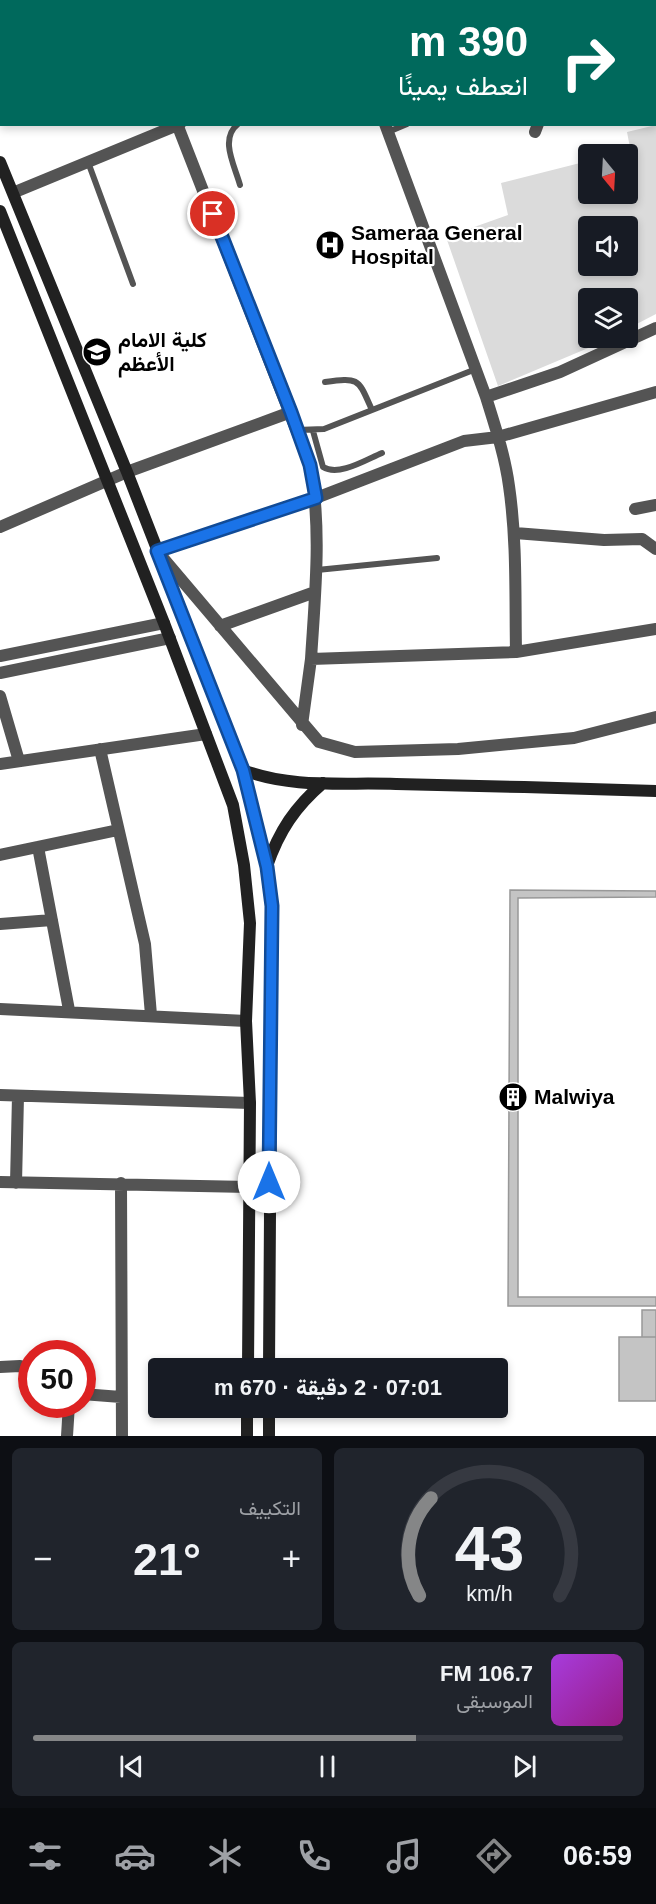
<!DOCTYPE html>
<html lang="ar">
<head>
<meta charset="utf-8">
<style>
  body { margin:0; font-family:Helvetica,Vazirmatn,sans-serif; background:#20242c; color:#f1f3f6; direction:rtl; height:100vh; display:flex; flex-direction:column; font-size:22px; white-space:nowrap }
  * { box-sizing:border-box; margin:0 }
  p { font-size:20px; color:#9ea1a6 }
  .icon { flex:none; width:33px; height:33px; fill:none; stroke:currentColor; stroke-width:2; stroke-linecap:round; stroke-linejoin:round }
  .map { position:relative; height:1436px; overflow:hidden; direction:ltr }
  .details { display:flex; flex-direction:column; gap:12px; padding:12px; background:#0d0f14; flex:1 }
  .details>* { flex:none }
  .banner { position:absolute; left:0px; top:0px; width:657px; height:126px; box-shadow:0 3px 9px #0003; direction:rtl; background:#00695c; color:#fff; overflow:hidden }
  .needle { width:39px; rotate:162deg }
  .controls { position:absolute; left:578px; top:144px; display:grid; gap:12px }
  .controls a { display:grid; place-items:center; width:60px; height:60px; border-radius:6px; background:#171b24; box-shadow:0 3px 9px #0003; font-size:30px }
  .speed { position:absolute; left:18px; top:1340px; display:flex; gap:12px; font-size:30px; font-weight:700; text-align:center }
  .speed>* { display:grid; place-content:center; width:78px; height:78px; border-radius:50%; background:#171b24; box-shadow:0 3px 9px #0003; line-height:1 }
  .speed .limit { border:9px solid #d22; background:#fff; color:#111 }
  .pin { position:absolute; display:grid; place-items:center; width:51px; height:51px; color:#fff; margin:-26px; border:3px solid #fff; border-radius:50%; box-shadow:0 2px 6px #0007 }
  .me { position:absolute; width:66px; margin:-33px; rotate:0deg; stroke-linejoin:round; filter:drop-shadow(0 0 4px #0008) }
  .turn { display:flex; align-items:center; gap:21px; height:126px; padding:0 30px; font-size:27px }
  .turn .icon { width:78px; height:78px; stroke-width:2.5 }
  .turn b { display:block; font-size:42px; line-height:51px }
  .big { font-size:45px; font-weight:700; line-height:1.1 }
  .details .tile { flex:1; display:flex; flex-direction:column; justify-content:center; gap:9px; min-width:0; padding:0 21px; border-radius:9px; background:#20242c }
  .details .dial { align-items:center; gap:0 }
  .dial svg { height:156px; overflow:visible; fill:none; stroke:#363941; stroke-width:7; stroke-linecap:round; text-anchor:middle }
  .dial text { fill:#f1f3f6; stroke:none }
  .song { display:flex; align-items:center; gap:18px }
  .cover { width:72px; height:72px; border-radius:9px; background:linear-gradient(135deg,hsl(280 70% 55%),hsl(310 70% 35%)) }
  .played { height:6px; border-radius:3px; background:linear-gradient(90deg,#858687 65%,#363941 65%) }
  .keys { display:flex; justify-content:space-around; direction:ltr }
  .heat { display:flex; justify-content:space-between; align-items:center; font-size:33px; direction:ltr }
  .details .tiles { flex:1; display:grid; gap:12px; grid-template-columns:1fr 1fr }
  .tile:last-child { grid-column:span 2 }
  .trip { position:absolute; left:148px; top:1358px; width:360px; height:60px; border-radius:6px; background:#171b24; box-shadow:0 3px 9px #0003; font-weight:700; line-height:60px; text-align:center; direction:rtl }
  .tab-bar { display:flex; height:96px; justify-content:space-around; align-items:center; background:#090b0e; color:#9ea1a6 }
  .tab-bar .icon { width:42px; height:42px }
  .tab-bar .selected { color:#858687 }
  .tab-bar b { font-size:27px; color:#f1f3f6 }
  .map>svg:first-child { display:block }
  .green { fill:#dbdbdb; fill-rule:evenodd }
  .building { fill:#c4c4c4; stroke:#989898; stroke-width:1.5 }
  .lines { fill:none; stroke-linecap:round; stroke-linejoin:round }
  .service { stroke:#545454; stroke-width:6 }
  .minor { stroke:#545454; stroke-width:12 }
  .tertiary { stroke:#545454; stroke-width:12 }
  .secondary { stroke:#212121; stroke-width:12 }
  .route-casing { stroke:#114b97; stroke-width:15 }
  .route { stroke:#1a73e8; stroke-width:10 }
  .labels { text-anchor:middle; stroke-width:4.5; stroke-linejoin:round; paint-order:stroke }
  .poi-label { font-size:21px; font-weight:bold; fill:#000; stroke:#fff; text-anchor:start }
</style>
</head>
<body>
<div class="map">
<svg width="656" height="1436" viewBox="0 0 656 1436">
  <rect width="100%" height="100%" fill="#fff"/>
  <!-- green -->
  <path class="green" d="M 656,125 L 656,314 L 627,329 L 627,298 L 588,298 L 588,338 L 612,338 L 498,386 L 446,237 L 508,215 L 501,183 L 588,161 L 588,194 L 627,194 L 627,154 L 625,154 L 631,153 L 627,132 ZM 588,226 L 627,226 L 627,266 L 588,266 Z"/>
  <!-- building -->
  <path class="building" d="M 510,890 L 656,891 L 656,897 L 518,898 L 518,1297 L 656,1297 L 656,1306 L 508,1306 Z
    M 642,1310 L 656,1310 L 656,1337 L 642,1337 Z
    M 619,1337 L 656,1337 L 656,1401 L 619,1401 Z"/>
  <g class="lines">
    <!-- service -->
    <path class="service" d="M 238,124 C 219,139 235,166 240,185
      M 388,132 L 407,124
      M 88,162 L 133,284
      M 325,382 C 360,377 358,379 372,410
      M 297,430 L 324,429 L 476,369
      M 313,431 L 323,467 C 339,477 367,459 382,453
      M 317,570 L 437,558"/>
    <!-- minor -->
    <path class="minor" d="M 123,0 L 124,2
      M 598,0 L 598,2
      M 66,2 L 69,0
      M 158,2 L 162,0
      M 471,2 L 474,0
      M 177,124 L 310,465 C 322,529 315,594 311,659
      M 385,124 L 486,397 C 495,426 505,456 509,486 C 517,541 515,596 516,652
      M 535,132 L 538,124
      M 15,192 L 180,124
      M 656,392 L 498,437 L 464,441 L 316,498 L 157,551 L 319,742 L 355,752 L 458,749 L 574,738 L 656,717
      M 486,397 L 560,372 L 656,328
      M 635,509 L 656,505
      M 0,527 L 127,472 L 291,412
      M 515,533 L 604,540 L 642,539 L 656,549
      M 220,626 L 315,592
      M 0,696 L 19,761
      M 302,725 L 311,659 L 516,652 L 656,629
      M 100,749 L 145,944 L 151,1015
      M 0,764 L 206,734
      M 38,847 L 69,1010
      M 0,855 L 118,830
      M 0,924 L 52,920
      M 0,1009 L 246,1021
      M 0,1095 L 250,1103
      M 0,1182 L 249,1187
      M 16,1183 L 18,1096
      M 121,1183 L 122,1436
      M 0,1367 L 20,1366 L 32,1370
      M 82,1394 L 121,1397
      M 67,1436 L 69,1404"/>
    <!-- tertiary -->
    <path class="tertiary" d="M 0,656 L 164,623
      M 0,673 L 170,638"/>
    <!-- secondary -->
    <path class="secondary" d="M 0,162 L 127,472 L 243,770 L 267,867 L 272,906 L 269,1368
      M 0,211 L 164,623 L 233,805 L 244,865 L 250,923 L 246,1021 L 250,1103 L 248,1368
      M 243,770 C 293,789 344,782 396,784 C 483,786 569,788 656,791
      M 267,866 C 279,831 295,807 323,783
      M 269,1407 L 269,1436
      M 247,1436 L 247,1407"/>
  </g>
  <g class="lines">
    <!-- route casing -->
    <g class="route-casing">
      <path id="route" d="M 213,214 L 291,412 L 310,465 L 316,498 L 157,551 L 243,770 L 267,867 L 272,906 L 269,1182"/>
    </g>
    <!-- route -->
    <use href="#route" class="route"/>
  </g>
  <!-- icons -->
  <defs>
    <g id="hospital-disc" transform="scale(1.5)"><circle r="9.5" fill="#000" stroke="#fff"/><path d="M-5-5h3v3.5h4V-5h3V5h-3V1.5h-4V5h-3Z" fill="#fff"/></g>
    <g id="university-disc" transform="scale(1.5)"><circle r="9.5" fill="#000" stroke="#fff"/><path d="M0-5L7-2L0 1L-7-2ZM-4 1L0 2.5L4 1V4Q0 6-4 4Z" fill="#fff"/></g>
    <g id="building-disc" transform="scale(1.5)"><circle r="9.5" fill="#000" stroke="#fff"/><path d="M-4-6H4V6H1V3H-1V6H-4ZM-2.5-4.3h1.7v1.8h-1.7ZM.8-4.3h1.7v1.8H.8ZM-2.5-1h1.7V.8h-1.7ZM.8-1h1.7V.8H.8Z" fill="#fff"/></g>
  </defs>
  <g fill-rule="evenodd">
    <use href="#hospital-disc" x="330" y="245"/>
    <use href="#university-disc" x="97" y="352"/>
    <use href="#building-disc" x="513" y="1097"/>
  </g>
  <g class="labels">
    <!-- poi labels -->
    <g class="poi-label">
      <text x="351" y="240">Sameraa General<tspan x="351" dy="24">Hospital</tspan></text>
      <text x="118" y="347">كلية الامام<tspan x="118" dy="24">الأعظم</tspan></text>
      <text x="534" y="1104">Malwiya</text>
    </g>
  </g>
</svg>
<div class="controls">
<a><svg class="needle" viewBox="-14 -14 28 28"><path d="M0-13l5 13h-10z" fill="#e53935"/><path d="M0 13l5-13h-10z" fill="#9ea1a6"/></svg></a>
<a><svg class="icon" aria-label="sound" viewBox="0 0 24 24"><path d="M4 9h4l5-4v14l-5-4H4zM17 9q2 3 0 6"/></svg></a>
<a><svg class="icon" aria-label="layers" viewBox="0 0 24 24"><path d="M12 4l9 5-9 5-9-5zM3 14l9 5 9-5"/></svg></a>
</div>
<div class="speed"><div class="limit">50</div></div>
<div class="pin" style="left:213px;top:214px;background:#d93025"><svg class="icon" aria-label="arrive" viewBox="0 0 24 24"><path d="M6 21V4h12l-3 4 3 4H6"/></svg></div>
<svg class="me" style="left:269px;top:1182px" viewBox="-20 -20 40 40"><circle r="19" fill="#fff"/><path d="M0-13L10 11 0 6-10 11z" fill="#1a73e8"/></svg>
<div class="trip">07:01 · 2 دقيقة · 670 m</div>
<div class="banner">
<div class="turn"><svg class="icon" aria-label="right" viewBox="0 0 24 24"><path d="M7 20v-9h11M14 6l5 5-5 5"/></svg><div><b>390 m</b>انعطف يمينًا</div></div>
</div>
</div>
<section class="details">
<div class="tiles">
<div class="tile dial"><svg viewBox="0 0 100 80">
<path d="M14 69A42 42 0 1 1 86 69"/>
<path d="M14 69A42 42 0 0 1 20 19" stroke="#858687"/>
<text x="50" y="56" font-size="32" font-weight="700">43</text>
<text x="50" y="72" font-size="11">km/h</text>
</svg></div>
<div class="tile"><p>التكييف</p>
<div class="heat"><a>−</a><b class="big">21°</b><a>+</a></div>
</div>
<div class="tile">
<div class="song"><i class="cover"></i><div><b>106.7 FM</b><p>الموسيقى</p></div></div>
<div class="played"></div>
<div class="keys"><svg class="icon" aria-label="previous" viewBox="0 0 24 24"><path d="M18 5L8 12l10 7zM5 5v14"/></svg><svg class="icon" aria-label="pause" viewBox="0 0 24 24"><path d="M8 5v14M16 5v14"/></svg><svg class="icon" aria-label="next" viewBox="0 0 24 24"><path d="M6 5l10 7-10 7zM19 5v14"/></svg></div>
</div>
</div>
</section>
<nav class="tab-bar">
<b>06:59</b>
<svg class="icon selected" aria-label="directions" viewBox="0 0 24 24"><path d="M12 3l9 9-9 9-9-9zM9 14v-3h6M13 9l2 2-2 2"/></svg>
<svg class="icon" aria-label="music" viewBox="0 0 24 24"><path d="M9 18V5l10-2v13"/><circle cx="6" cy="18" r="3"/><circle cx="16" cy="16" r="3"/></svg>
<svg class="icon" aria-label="phone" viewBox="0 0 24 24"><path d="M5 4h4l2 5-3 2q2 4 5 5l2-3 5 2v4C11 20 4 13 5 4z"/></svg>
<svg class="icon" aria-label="climate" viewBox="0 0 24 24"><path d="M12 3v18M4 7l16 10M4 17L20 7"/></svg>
<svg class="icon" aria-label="car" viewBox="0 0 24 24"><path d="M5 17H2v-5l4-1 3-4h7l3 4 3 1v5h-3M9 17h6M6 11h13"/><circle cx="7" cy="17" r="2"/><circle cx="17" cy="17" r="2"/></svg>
<svg class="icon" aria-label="filters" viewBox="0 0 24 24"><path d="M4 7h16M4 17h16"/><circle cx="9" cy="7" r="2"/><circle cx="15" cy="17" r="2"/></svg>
</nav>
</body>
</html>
